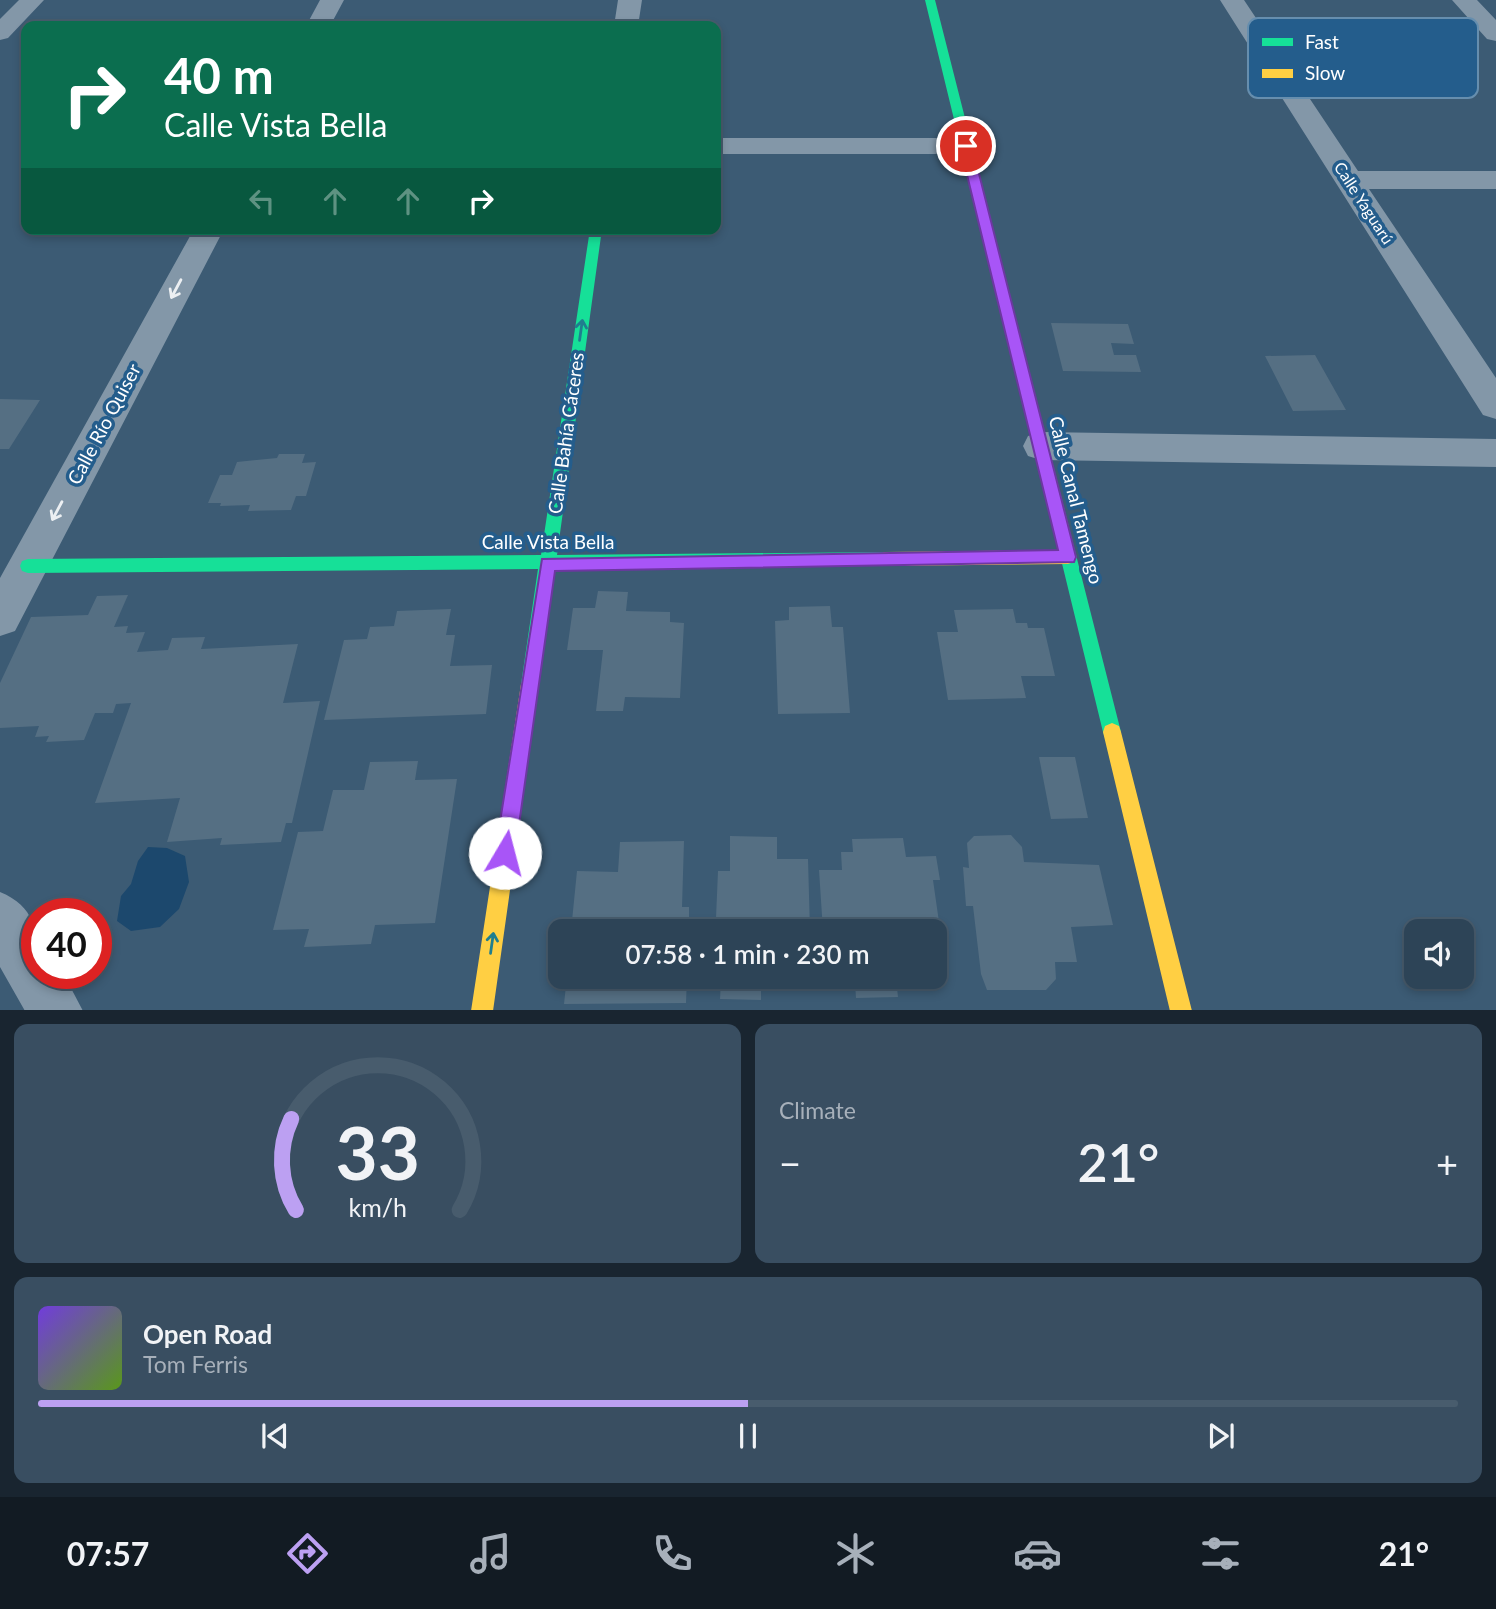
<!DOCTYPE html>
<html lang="en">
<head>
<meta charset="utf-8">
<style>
  body { margin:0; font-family:Lato,sans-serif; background:#394e61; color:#f1f3f6; height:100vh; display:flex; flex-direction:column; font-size:26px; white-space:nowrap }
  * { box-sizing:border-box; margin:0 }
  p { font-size:23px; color:#a7b0ba }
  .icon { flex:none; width:38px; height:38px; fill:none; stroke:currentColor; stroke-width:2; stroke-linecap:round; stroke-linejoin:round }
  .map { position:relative; height:1010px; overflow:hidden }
  .panel { display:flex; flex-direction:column; gap:14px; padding:14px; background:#192530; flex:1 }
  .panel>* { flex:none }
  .guide { position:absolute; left:21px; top:21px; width:700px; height:214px; border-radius:14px; box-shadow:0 4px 10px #0003,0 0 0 2px #485c6d; background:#0b6e4f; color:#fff; overflow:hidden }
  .tools { position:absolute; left:1404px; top:919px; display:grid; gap:14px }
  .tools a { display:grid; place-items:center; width:70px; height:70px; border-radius:14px; background:#2d4457; box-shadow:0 4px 10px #0003,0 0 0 2px #485c6d; font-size:35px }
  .speed { position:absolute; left:21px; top:898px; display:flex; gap:14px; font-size:35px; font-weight:700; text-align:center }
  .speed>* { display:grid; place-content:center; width:91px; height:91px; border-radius:50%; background:#2d4457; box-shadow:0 4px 10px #0003,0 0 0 2px #485c6d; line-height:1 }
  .speed .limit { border:10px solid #d22; background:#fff; color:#111 }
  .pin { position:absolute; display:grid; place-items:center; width:60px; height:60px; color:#fff; margin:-30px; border:4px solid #fff; border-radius:50%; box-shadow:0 2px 7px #0007 }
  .me { position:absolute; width:77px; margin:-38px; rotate:8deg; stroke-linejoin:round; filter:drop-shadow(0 0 5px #0008) }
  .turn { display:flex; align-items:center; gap:24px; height:147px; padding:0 28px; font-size:32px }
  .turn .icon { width:91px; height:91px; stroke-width:2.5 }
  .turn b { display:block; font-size:49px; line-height:60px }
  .lanes { display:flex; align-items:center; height:66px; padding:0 28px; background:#0003; justify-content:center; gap:35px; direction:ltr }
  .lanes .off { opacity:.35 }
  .big { font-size:52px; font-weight:600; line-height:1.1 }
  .panel .widget { flex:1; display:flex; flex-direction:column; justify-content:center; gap:10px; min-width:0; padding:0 24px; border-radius:14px; background:#394e61 }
  .panel .dial { align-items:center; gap:0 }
  .dial svg { height:182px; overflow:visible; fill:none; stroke:#485c6d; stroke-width:7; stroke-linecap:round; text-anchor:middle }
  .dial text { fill:#f1f3f6; stroke:none }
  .song { display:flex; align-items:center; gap:21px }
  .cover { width:84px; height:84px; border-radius:10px; background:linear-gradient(135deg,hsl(260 70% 55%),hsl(90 70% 35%)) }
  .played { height:7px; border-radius:4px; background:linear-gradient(90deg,#bca0f2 50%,#485c6d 50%) }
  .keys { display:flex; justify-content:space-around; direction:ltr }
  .heat { display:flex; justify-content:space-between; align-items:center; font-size:38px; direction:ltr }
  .panel .tiles { flex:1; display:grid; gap:14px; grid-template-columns:1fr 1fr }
  .widget:last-child { grid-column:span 2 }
  .trip { position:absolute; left:548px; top:919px; width:399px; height:70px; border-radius:14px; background:#2d4457; box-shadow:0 4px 10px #0003,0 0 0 2px #485c6d; font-weight:600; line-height:70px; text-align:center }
  .tabs { display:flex; height:112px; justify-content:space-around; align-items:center; background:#121b23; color:#a7b0ba }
  .tabs .icon { width:49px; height:49px }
  .tabs .current { color:#bca0f2 }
  .tabs b { font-size:32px; color:#f1f3f6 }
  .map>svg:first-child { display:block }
  .water { fill:#1c486d }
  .building { fill:#556f83 }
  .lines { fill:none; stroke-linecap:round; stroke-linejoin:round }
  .street { fill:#8397a8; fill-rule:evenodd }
  .fast { fill:#16e098; fill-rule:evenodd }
  .slow { fill:#ffcf43; fill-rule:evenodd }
  .oneway { stroke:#eceff2 }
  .oneway2 { stroke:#207e8f }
  .route { fill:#a855f7; stroke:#6d37a1; stroke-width:2 }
  .labels { text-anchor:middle; stroke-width:7; stroke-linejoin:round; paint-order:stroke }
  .far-street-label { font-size:16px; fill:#fff; stroke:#245d8c }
  .street-label { font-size:19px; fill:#fff; stroke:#245d8c }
  .key { fill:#245d8c; stroke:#668eae; stroke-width:2 }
  .key-label { font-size:19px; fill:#fff }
</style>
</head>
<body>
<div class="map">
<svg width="1496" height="1011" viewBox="0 0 1496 1011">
  <rect width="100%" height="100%" fill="#3c5b74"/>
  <!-- water -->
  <path class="water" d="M 148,847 L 167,848 L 185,856 L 189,882 L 179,909 L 160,927 L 131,931 L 117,921 L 121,896 L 131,884 L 138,861 Z"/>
  <!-- building -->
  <path class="building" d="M 1051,323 L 1128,324 L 1134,344 L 1111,343 L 1114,355 L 1136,355 L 1141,372 L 1063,371 Z
    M 1315,355 L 1346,410 L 1293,411 L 1265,356 Z
    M 0,399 L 40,400 L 9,449 L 0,449 Z
    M 279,454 L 305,454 L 302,463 L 316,462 L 306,496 L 296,496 L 291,510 L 248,511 L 250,505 L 220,506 L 221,503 L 208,503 L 220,475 L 232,475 L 237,462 L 277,458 Z
    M 598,591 L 628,592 L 626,611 L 670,612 L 670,622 L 684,623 L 680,698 L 625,697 L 623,711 L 596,711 L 603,650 L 567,650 L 573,608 L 595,608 Z
    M 128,595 L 114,627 L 128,626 L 126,633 L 145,632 L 137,652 L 168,650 L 172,638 L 205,637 L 201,649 L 298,644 L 283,703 L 320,701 L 292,823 L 286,823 L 281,842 L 220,845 L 222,838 L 167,842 L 180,798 L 95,803 L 131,703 L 116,704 L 113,713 L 95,713 L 84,740 L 46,742 L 49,736 L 35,737 L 39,726 L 0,728 L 0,683 L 31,617 L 88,615 L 97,596 Z
    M 830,606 L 832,627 L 843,627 L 850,713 L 778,714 L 775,621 L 789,620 L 789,607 Z
    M 451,609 L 446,635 L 455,635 L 450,666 L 492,665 L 486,714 L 324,720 L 344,640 L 367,639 L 370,627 L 394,626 L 397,611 Z
    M 1013,609 L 1016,623 L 1027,623 L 1028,628 L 1044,628 L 1055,676 L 1021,676 L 1026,698 L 948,700 L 937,632 L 958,632 L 954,610 Z
    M 1039,757 L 1075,757 L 1088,818 L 1051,819 Z
    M 418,761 L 415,780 L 457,779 L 435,923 L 375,925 L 371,944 L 304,947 L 309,929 L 273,930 L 298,832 L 323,831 L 333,790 L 364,790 L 370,762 Z
    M 1011,835 L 1022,847 L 1024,862 L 1099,865 L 1113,925 L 1071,927 L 1077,962 L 1055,962 L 1056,979 L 1046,990 L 987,990 L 981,974 L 973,906 L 966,906 L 963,867 L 969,868 L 967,843 L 974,836 Z
    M 730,836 L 777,837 L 777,859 L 808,859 L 810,931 L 699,931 L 700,918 L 716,918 L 718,871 L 730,871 Z
    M 903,838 L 906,857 L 936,856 L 940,880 L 933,880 L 942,943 L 934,943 L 934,931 L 823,931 L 819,870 L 842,870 L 841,852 L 853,852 L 852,839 Z
    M 684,841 L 682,907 L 689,907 L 689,931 L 571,931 L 577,871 L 618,872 L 620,842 Z
    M 567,976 L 687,976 L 686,1003 L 564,1004 Z
    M 697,976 L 795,976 L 795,981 L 769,981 L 769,991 L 761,991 L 761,1000 L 720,999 L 721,981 L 697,980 Z
    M 826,976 L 926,976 L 927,981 L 903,981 L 904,988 L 897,988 L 898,997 L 856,998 L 855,983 L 827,984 Z"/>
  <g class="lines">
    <!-- street -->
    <path class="street" d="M 19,0 L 44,0 L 8,38 L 0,40 L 0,19 Z
      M 320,0 L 344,0 L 330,26 L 306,26 Z
      M 618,0 L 642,0 L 638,26 L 614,26 Z
      M 1220,0 L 1244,0 L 1358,171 L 1496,171 L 1496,189 L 1369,189 L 1496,378 L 1496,419 L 1483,415 Z
      M 1452,0 L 1477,0 L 1496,20 L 1496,41 L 1487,39 Z
      M 716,138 L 966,138 L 976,140 L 980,146 L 976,152 L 966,154 L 716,154 Z
      M 194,229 L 224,229 L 15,631 L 0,636 L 0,578 Z
      M 1041,432 L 1496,439 L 1496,467 L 1041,460 L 1028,456 L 1023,446 L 1028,436 Z
      M 0,892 C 39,908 37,936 37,973 L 63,973 L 83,1011 L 25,1011 L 0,967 Z"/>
    <!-- fast -->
    <path class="fast" d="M 925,0 L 935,0 L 1121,732 L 1119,738 L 1112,741 L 1105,738 L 1103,732 Z
      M 590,229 L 602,229 L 557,555 L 885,552 L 891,554 L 893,559 L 891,564 L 555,569 L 539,684 L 536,690 L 530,692 L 524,690 L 521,684 L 538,569 L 28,573 L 22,571 L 20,566 L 22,561 L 28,559 L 541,555 Z"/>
    <!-- slow -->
    <path class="slow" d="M 1068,550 L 1074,552 L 1076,557 L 1074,562 L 1068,564 L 885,566 L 879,564 L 877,559 L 879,554 L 885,552 Z
      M 530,676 L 536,678 L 539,684 L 493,1011 L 471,1011 L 521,684 L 524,678 Z
      M 1112,723 L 1119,726 L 1121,732 L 1192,1011 L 1170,1011 L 1103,732 L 1105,726 Z"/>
  </g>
  <!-- one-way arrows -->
  <defs><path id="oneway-shaft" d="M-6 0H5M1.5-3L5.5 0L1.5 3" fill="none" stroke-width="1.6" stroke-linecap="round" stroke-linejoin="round" transform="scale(1.75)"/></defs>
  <g class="oneway">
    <use href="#oneway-shaft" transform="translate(176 289) rotate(118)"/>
    <use href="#oneway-shaft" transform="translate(57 511) rotate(118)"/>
  </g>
  <g class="oneway2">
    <use href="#oneway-shaft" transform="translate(581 330) rotate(-82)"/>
    <use href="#oneway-shaft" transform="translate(492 943) rotate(-82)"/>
  </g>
  <!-- route -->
  <path class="route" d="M 962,144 L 972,146 L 1076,557 L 1074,562 L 555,571 L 515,853 L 512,860 L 505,863 L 498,860 L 495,853 L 542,559 L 1058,550 L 960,146 Z"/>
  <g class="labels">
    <!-- far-street labels -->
    <g class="far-street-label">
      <text transform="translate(1364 203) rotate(57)" y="6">Calle Yaguarú</text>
    </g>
    <!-- street labels -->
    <g class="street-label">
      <text transform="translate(104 424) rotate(-62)" y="7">Calle Río Quiser</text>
      <text transform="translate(566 433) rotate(-82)" y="7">Calle Bahía Cáceres</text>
      <text transform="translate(1076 500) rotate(76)" y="7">Calle Canal Tamengo</text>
      <text x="548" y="549">Calle Vista Bella</text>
    </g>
  </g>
  <!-- legend -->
  <rect x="1248" y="18" width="230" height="80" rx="10" class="key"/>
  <rect x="1262" y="38" width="31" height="8" fill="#16e098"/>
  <rect x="1262" y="69" width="31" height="9" fill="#ffcf43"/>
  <g class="key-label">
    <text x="1305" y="49">Fast</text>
    <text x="1305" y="80">Slow</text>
  </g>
</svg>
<div class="tools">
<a><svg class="icon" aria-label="sound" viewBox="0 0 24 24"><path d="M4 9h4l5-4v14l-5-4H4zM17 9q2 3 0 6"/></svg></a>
</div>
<div class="speed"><div class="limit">40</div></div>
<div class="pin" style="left:966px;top:146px;background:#d93025"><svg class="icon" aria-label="arrive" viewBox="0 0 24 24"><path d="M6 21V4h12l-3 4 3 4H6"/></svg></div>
<svg class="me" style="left:505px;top:853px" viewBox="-20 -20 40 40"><circle r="19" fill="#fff"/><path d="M0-13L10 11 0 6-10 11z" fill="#a855f7"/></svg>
<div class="trip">07:58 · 1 min · 230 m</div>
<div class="guide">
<div class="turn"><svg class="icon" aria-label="right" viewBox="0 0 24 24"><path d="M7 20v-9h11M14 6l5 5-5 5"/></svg><div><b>40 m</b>Calle Vista Bella</div></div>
<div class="lanes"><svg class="icon off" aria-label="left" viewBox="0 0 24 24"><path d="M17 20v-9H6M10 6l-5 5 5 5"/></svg><svg class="icon off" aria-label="ahead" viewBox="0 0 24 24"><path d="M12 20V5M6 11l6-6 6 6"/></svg><svg class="icon off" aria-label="ahead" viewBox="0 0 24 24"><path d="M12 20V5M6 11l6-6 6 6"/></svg><svg class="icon" aria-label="right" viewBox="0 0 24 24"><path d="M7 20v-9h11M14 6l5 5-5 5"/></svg></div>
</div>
</div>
<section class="panel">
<div class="tiles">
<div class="widget dial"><svg viewBox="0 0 100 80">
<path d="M14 69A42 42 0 1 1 86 69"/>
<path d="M14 69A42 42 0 0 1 12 29" stroke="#bca0f2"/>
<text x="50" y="56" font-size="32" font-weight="700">33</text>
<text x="50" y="72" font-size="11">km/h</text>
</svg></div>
<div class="widget"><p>Climate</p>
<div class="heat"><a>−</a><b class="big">21°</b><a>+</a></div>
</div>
<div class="widget">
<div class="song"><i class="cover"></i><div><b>Open Road</b><p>Tom Ferris</p></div></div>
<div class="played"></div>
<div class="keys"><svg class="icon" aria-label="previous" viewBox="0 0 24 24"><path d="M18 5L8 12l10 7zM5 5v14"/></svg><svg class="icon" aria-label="pause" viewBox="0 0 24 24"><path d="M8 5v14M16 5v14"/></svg><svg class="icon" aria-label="next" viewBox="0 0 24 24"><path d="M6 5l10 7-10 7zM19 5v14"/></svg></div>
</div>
</div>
</section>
<nav class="tabs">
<b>07:57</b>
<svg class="icon current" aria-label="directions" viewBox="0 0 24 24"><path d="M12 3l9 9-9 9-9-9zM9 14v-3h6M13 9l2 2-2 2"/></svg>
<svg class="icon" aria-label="music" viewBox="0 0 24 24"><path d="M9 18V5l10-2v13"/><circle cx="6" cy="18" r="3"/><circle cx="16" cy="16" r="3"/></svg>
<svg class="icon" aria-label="phone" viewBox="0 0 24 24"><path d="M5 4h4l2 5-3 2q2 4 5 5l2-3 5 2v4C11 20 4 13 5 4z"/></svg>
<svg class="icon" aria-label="climate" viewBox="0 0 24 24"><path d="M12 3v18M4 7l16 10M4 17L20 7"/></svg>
<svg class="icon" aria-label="car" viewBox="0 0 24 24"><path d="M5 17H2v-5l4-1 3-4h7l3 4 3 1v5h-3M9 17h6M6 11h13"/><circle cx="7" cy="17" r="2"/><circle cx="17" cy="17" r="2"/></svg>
<svg class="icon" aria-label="filters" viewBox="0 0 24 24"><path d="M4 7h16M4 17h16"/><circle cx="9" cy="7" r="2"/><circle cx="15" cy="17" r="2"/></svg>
<b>21°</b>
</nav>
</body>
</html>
